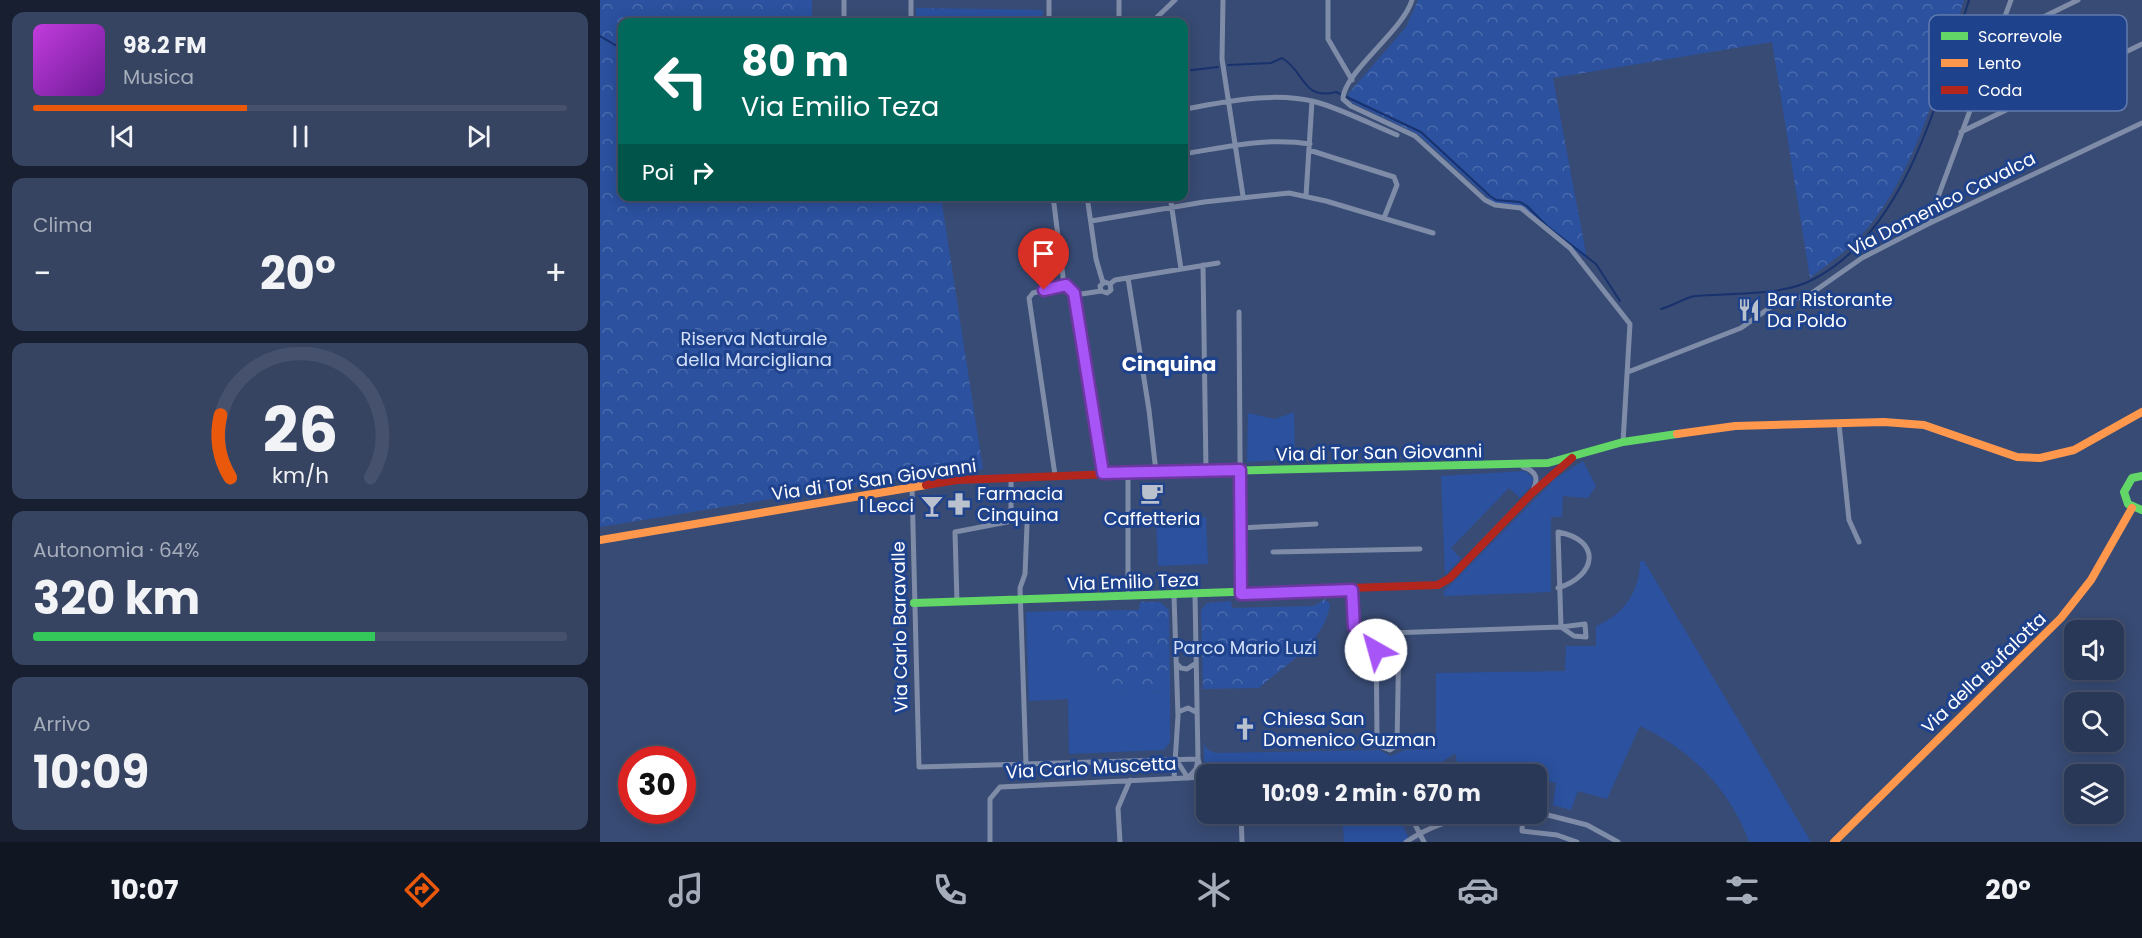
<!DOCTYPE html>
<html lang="it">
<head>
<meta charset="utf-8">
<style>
  body { margin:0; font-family:Poppins,sans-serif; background:#364361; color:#f1f3f6; height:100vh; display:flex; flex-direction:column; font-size:22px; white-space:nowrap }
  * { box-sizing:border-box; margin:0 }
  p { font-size:20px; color:#a5acba }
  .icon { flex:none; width:33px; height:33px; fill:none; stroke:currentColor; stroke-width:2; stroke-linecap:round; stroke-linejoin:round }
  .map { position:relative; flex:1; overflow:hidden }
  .side { display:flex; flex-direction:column; gap:12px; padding:12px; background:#171f30; width:600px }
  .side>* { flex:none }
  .hud { position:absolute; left:18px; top:18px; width:570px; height:183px; border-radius:12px; box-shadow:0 3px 15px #0003,0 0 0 2px #46526d; background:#00695c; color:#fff; overflow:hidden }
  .buttons { position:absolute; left:1464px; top:620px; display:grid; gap:12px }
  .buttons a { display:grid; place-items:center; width:60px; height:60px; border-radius:12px; background:#2a3857; box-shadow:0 3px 15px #0003,0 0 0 2px #46526d; font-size:30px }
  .speed { position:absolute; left:18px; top:746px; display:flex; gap:12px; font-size:30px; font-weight:700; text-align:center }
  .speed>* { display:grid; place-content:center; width:78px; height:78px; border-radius:50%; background:#2a3857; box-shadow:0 3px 15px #0003,0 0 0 2px #46526d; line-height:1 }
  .speed .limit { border:9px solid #d22; background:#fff; color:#111 }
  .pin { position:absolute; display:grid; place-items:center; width:51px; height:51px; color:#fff; margin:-62px -26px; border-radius:50% 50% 50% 0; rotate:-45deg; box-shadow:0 0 6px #0007 }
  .pin .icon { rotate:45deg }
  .me { position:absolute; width:66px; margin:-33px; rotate:322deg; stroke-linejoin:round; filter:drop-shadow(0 0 4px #0008) }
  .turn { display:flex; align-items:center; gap:21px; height:126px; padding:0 24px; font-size:27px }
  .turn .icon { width:78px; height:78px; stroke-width:2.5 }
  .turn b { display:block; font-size:42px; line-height:51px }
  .then { display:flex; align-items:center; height:57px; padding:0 24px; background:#0003; gap:12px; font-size:22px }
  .big { font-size:45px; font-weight:700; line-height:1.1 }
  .side .tile { flex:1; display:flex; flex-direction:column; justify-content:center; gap:9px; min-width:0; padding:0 21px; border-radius:12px; background:#364361 }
  .side .dial { align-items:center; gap:0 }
  .dial svg { height:156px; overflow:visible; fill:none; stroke:#46526d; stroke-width:7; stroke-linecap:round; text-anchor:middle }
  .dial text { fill:#f1f3f6; stroke:none }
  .song { display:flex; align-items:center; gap:18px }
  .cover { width:72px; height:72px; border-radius:9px; background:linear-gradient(135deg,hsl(290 70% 55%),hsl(280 70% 35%)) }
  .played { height:6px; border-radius:3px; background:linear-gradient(90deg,#ea580c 40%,#46526d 40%) }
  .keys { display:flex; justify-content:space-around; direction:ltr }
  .heat { display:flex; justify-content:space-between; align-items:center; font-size:33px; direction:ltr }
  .charge { height:9px; border-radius:4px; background:linear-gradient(90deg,#34c759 64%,#46526d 0) }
  .trip { position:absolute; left:596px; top:764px; width:351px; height:60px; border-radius:12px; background:#2a3857; box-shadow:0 3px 15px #0003,0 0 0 2px #46526d; font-weight:700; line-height:60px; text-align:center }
  .dock { display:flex; height:96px; justify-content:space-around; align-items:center; background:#111623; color:#a5acba }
  .dock .icon { width:42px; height:42px }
  .dock .active { color:#ea580c }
  .dock b { font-size:27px; color:#f1f3f6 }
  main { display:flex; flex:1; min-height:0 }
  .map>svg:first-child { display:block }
  .green { fill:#2b519f }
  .park { fill:url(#park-crowns) }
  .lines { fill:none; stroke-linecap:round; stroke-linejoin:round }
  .stream { stroke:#18326d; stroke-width:2 }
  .street { stroke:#7f8ca8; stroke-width:5 }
  .fast { stroke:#63d668; stroke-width:8 }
  .slow { stroke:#ff974d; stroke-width:8 }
  .jam { stroke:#b3261e; stroke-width:8 }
  .route-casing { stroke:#6d37a1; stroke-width:15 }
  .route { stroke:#a855f7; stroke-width:10 }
  .labels { text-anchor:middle; stroke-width:6; stroke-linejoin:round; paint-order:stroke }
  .street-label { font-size:18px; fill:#fff; stroke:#1f428d }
  .poi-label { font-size:18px; fill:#fff; stroke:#1f428d; text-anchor:start }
  .park-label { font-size:18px; fill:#d3e0f9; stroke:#1f428d }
  .neighbourhood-label { font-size:20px; font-weight:bold; fill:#fff; stroke:#1f428d }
  .key { fill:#1f428d; stroke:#627baf; stroke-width:1.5 }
  .key-label { font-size:16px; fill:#fff }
</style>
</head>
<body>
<main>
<section class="side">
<div class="tile">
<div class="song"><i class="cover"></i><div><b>98.2 FM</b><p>Musica</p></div></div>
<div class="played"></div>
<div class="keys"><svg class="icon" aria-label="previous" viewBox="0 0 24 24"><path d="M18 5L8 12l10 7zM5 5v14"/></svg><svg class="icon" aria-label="pause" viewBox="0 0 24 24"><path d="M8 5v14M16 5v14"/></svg><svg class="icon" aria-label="next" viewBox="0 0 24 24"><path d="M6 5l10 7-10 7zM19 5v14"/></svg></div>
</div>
<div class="tile"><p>Clima</p>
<div class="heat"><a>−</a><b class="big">20°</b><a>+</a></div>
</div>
<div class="tile dial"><svg viewBox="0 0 100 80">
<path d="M14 69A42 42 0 1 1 86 69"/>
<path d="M14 69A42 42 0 0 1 9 37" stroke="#ea580c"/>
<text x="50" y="56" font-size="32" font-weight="700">26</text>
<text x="50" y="72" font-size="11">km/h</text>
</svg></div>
<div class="tile"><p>Autonomia · 64%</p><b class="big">320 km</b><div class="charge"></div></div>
<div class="tile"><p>Arrivo</p><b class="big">10:09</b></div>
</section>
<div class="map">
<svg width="1542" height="842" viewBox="0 0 1542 842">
  <defs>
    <pattern id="park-crowns" width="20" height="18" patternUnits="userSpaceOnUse" patternTransform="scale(1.5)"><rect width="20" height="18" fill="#2b519f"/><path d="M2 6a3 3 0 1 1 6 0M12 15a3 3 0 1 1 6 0" fill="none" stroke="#4b6bad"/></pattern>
  </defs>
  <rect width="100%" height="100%" fill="#384b74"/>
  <!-- green -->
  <path class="green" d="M 694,412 L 695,459 L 647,462 L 648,413 L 675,419 Z
    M 983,461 L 996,486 L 988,498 L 963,496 L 962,517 L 951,517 L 951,592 L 844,596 L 844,591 L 956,478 Z
    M 925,471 L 933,478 L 932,485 L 920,498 L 909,488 L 851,548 L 861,559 L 845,575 L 841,476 Z
    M 606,517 L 608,564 L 558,566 L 556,518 Z
    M 1040,561 L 1044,561 L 1211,842 L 1149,842 C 1130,789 1091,750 1040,726 L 1007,799 L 978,791 L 971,810 L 953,805 L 956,783 L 936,779 L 936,774 L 860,774 L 855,753 C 835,767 815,782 789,773 C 777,770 768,766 756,764 L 611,769 L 604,763 L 604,744 L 608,750 L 616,753 L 779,750 L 791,756 L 805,750 L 836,749 L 836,673 L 965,671 L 966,646 L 996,646 L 996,626 C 1024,615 1040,591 1040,561 Z
    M 455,611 L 449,615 L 512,690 L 570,692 L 570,742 L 564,750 L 469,754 L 468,699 L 429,701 L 426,612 Z
    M 742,813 L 797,813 L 809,839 L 804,842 L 744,842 Z"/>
  <!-- park -->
  <path class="park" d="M 0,0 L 212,0 L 212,22 L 22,22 L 22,196 L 341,197 L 383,469 L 313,476 L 0,527 Z
    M 818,0 L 1364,0 C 1340,79 1314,185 1253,244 C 1240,256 1224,267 1210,278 L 1172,42 L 953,78 L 987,259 L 944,227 L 922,206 L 894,203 L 818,134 L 751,102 L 748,94 L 806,27 Z
    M 316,8 L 443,10 L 442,22 L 316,22 Z
    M 725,599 L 730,604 C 725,642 686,664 659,688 L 603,689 L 601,610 L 607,603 L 631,601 L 632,608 L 714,606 Z
    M 540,602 L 560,602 L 569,610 L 570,692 L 512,690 L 488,673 L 447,631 L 446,622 L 449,614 L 455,611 L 539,610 Z"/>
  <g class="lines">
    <!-- stream -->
    <path class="stream" d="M 0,36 L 22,49
      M 628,65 L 671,63 L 682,58 C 705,71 702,101 736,92 L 821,132 L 890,196 L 896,200 L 920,202 L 927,206 L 948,227 L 996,264 L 1020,301
      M 584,71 L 618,67
      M 1061,309 C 1073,306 1083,298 1095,296 C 1129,293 1182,296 1212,280 C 1308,231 1339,94 1369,0"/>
    <!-- street -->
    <path class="street" d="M 623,0 L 622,59 L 643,196
      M 728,0 L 728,39 L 752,80
      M 812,0 C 803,31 743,73 743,99 L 751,106 L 815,136 L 885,200 L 895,205 L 921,208 L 970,248 L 1030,324 L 1023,442
      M 244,22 L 244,0
      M 311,22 L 311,0
      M 449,22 L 449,0
      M 519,22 L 519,0
      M 552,22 L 575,0
      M 1396,40 L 1478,0
      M 584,109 C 626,102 673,91 716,102 C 744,110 770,124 797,135
      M 1361,132 L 1542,44
      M 709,150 L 794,177 L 797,185 L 784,218
      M 584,154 C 624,147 668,137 710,144
      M 453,196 L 464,285
      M 487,196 L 496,259 L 503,283
      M 570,196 L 581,269
      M 706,196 L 712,101
      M 491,221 L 604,202 L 689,193 L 726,201 L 833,233
      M 1328,224 L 1411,0
      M 603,265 L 606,471
      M 528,278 L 549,410 L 556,472
      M 464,285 L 471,289 L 475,295 L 503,473
      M 501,291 L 500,286 L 505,282 L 510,284 L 515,280 L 618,263
      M 475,295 L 501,291 L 507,293 L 511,290 L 510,284
      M 639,312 L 641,594
      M 1028,372 L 1141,328 L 1175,304 L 1209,295 L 1262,258 L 1328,224 L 1542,123
      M 1239,424 L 1249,520 L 1259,542
      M 923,467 C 936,471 939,478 933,490
      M 528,473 L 528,597
      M 455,475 L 429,298 L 433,293 L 464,285
      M 312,487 L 319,767 L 598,759
      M 641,528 L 716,524
      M 673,552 L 820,549
      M 752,590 L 755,627 L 761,634 L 961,627 L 985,624 L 986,637 L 974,636 L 961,627 L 958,532 C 1002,540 997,576 958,588
      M 595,595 L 598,759 L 601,769 L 606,775
      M 574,596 L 578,716 L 574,778
      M 357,602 L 355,532 L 407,522 L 411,516 L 411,478
      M 776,633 L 777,735 L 780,746 L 790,750 L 797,745 L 799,633
      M 577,664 L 581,668 L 587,669 L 596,663
      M 578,712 L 588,708 L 596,712
      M 577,761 L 588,778
      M 426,764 L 420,588 L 425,574 L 427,525
      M 700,774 L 758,772 L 766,774
      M 588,778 L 596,769 L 598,760
      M 936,812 L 987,825 L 1018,842
      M 641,813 L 642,842
      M 809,813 L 824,842
      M 923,813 L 922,831 L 957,835 L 977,842
      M 390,842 L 390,799 L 400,787 L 606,777
      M 520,842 L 518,808 L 530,780
      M 806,842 C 831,825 858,817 887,813"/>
    <!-- fast -->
    <path class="fast" d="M 539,473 L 948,463 L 1023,442 L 1077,434
      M 1542,476 L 1532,478 L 1524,492 L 1528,504 L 1542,510
      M 314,603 L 661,591"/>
    <!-- slow -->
    <path class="slow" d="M 1077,434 L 1135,426 L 1284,422 L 1324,425 L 1417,457 L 1440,458 L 1474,450 L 1542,412
      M 0,540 L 326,485
      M 1234,842 L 1461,618 L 1491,580 L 1532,508"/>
    <!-- jam -->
    <path class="jam" d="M 326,485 L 357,480 L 539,473
      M 661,591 L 838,585 L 850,578 L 932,493 L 972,458"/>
  </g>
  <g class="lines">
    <!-- route casing -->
    <g class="route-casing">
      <path id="route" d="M 444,290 L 466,285 L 474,293 L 503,473 L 640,470 L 641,594 L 752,590 L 754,627 L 761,634 L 776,633 L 776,650"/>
    </g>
    <!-- route -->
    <use href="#route" class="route"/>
  </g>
  <!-- icons -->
  <defs>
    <g id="restaurant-bare" transform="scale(1.8)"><path d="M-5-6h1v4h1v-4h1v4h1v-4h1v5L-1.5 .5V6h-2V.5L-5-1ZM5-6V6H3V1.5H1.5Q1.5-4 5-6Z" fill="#b9c0ce" stroke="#1f428d" stroke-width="2.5" paint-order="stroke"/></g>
    <g id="cafe-bare" transform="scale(1.8)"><path d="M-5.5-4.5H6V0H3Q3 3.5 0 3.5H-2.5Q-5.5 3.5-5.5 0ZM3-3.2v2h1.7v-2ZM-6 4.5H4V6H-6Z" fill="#b9c0ce" stroke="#1f428d" stroke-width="2.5" paint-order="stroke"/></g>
    <g id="pharmacy-bare" transform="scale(1.8)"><path d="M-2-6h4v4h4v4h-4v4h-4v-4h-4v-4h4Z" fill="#b9c0ce" stroke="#1f428d" stroke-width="2.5" paint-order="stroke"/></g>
    <g id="bar-bare" transform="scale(1.8)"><path d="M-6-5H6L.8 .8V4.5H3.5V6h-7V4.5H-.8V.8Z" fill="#b9c0ce" stroke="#1f428d" stroke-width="2.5" paint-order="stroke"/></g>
    <g id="church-bare" transform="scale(1.8)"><path d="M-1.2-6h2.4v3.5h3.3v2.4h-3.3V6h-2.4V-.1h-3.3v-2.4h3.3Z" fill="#b9c0ce" stroke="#1f428d" stroke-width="2.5" paint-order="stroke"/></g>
  </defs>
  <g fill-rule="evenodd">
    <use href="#restaurant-bare" x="1149" y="310"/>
    <use href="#cafe-bare" x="552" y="493"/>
    <use href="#pharmacy-bare" x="359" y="504"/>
    <use href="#bar-bare" x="332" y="506"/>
    <use href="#church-bare" x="645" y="729"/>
  </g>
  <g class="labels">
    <!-- street labels -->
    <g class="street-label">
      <text transform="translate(1342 204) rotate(-27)" y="6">Via Domenico Cavalca</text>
      <text transform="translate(779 453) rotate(-1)" y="6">Via di Tor San Giovanni</text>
      <text transform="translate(274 480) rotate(-8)" y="6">Via di Tor San Giovanni</text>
      <text transform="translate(533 582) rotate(-2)" y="6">Via Emilio Teza</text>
      <text transform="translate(300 627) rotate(-91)" y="6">Via Carlo Baravalle</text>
      <text transform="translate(1384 673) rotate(-44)" y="6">Via della Bufalotta</text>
      <text transform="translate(491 768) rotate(-3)" y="6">Via Carlo Muscetta</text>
    </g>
    <!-- poi labels -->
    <g class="poi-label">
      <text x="1167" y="306">Bar Ristorante<tspan x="1167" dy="21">Da Poldo</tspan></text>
      <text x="377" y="500">Farmacia<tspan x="377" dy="21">Cinquina</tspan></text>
      <text x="314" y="512" text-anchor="end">I Lecci</text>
      <text x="552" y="525" text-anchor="middle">Caffetteria</text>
      <text x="663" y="725">Chiesa San<tspan x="663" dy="21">Domenico Guzman</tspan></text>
    </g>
    <!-- park labels -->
    <g class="park-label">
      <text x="154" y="345">Riserva Naturale<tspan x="154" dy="21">della Marcigliana</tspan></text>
      <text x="645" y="654">Parco Mario Luzi</text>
    </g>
    <!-- neighbourhood labels -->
    <g class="neighbourhood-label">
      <text x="569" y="371">Cinquina</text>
    </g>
  </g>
  <!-- legend -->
  <rect x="1329" y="15" width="198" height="96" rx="9" class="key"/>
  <rect x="1341" y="32" width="27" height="8" fill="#63d668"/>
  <rect x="1341" y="59" width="27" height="8" fill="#ff974d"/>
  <rect x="1341" y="86" width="27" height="8" fill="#b3261e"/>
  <g class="key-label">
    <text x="1378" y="42">Scorrevole</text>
    <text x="1378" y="69">Lento</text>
    <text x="1378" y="96">Coda</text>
  </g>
</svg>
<div class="buttons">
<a><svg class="icon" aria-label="sound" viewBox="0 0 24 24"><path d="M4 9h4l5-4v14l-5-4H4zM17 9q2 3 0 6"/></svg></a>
<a><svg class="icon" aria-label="search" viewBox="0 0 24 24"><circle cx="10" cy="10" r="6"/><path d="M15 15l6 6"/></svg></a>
<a><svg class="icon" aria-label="layers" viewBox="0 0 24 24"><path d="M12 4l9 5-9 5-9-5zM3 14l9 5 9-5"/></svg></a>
</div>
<div class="speed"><div class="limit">30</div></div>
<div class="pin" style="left:444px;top:290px;background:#d93025"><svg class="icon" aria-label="arrive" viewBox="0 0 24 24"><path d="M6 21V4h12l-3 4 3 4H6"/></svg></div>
<svg class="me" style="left:776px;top:650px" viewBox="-20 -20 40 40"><circle r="19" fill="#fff"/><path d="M0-13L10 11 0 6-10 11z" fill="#a855f7"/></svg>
<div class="trip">10:09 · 2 min · 670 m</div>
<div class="hud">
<div class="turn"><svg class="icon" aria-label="left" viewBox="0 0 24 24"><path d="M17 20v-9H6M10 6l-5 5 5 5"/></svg><div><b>80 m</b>Via Emilio Teza</div></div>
<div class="then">Poi<svg class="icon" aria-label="right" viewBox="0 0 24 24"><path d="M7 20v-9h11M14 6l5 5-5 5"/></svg></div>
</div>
</div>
</main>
<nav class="dock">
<b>10:07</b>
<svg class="icon active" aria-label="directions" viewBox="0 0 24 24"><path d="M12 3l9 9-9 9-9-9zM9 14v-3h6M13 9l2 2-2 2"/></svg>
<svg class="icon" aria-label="music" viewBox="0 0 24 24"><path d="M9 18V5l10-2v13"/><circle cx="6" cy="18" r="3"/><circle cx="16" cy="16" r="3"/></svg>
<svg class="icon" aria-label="phone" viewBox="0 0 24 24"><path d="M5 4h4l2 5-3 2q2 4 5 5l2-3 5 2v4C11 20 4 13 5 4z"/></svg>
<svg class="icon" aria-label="climate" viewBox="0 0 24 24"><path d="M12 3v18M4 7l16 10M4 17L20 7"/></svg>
<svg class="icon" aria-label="car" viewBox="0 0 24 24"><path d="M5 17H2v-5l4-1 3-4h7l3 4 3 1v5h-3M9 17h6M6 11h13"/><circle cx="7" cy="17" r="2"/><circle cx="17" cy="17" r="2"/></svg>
<svg class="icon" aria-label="filters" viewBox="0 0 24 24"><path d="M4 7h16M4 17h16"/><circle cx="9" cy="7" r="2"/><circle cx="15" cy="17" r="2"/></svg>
<b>20°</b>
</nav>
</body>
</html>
